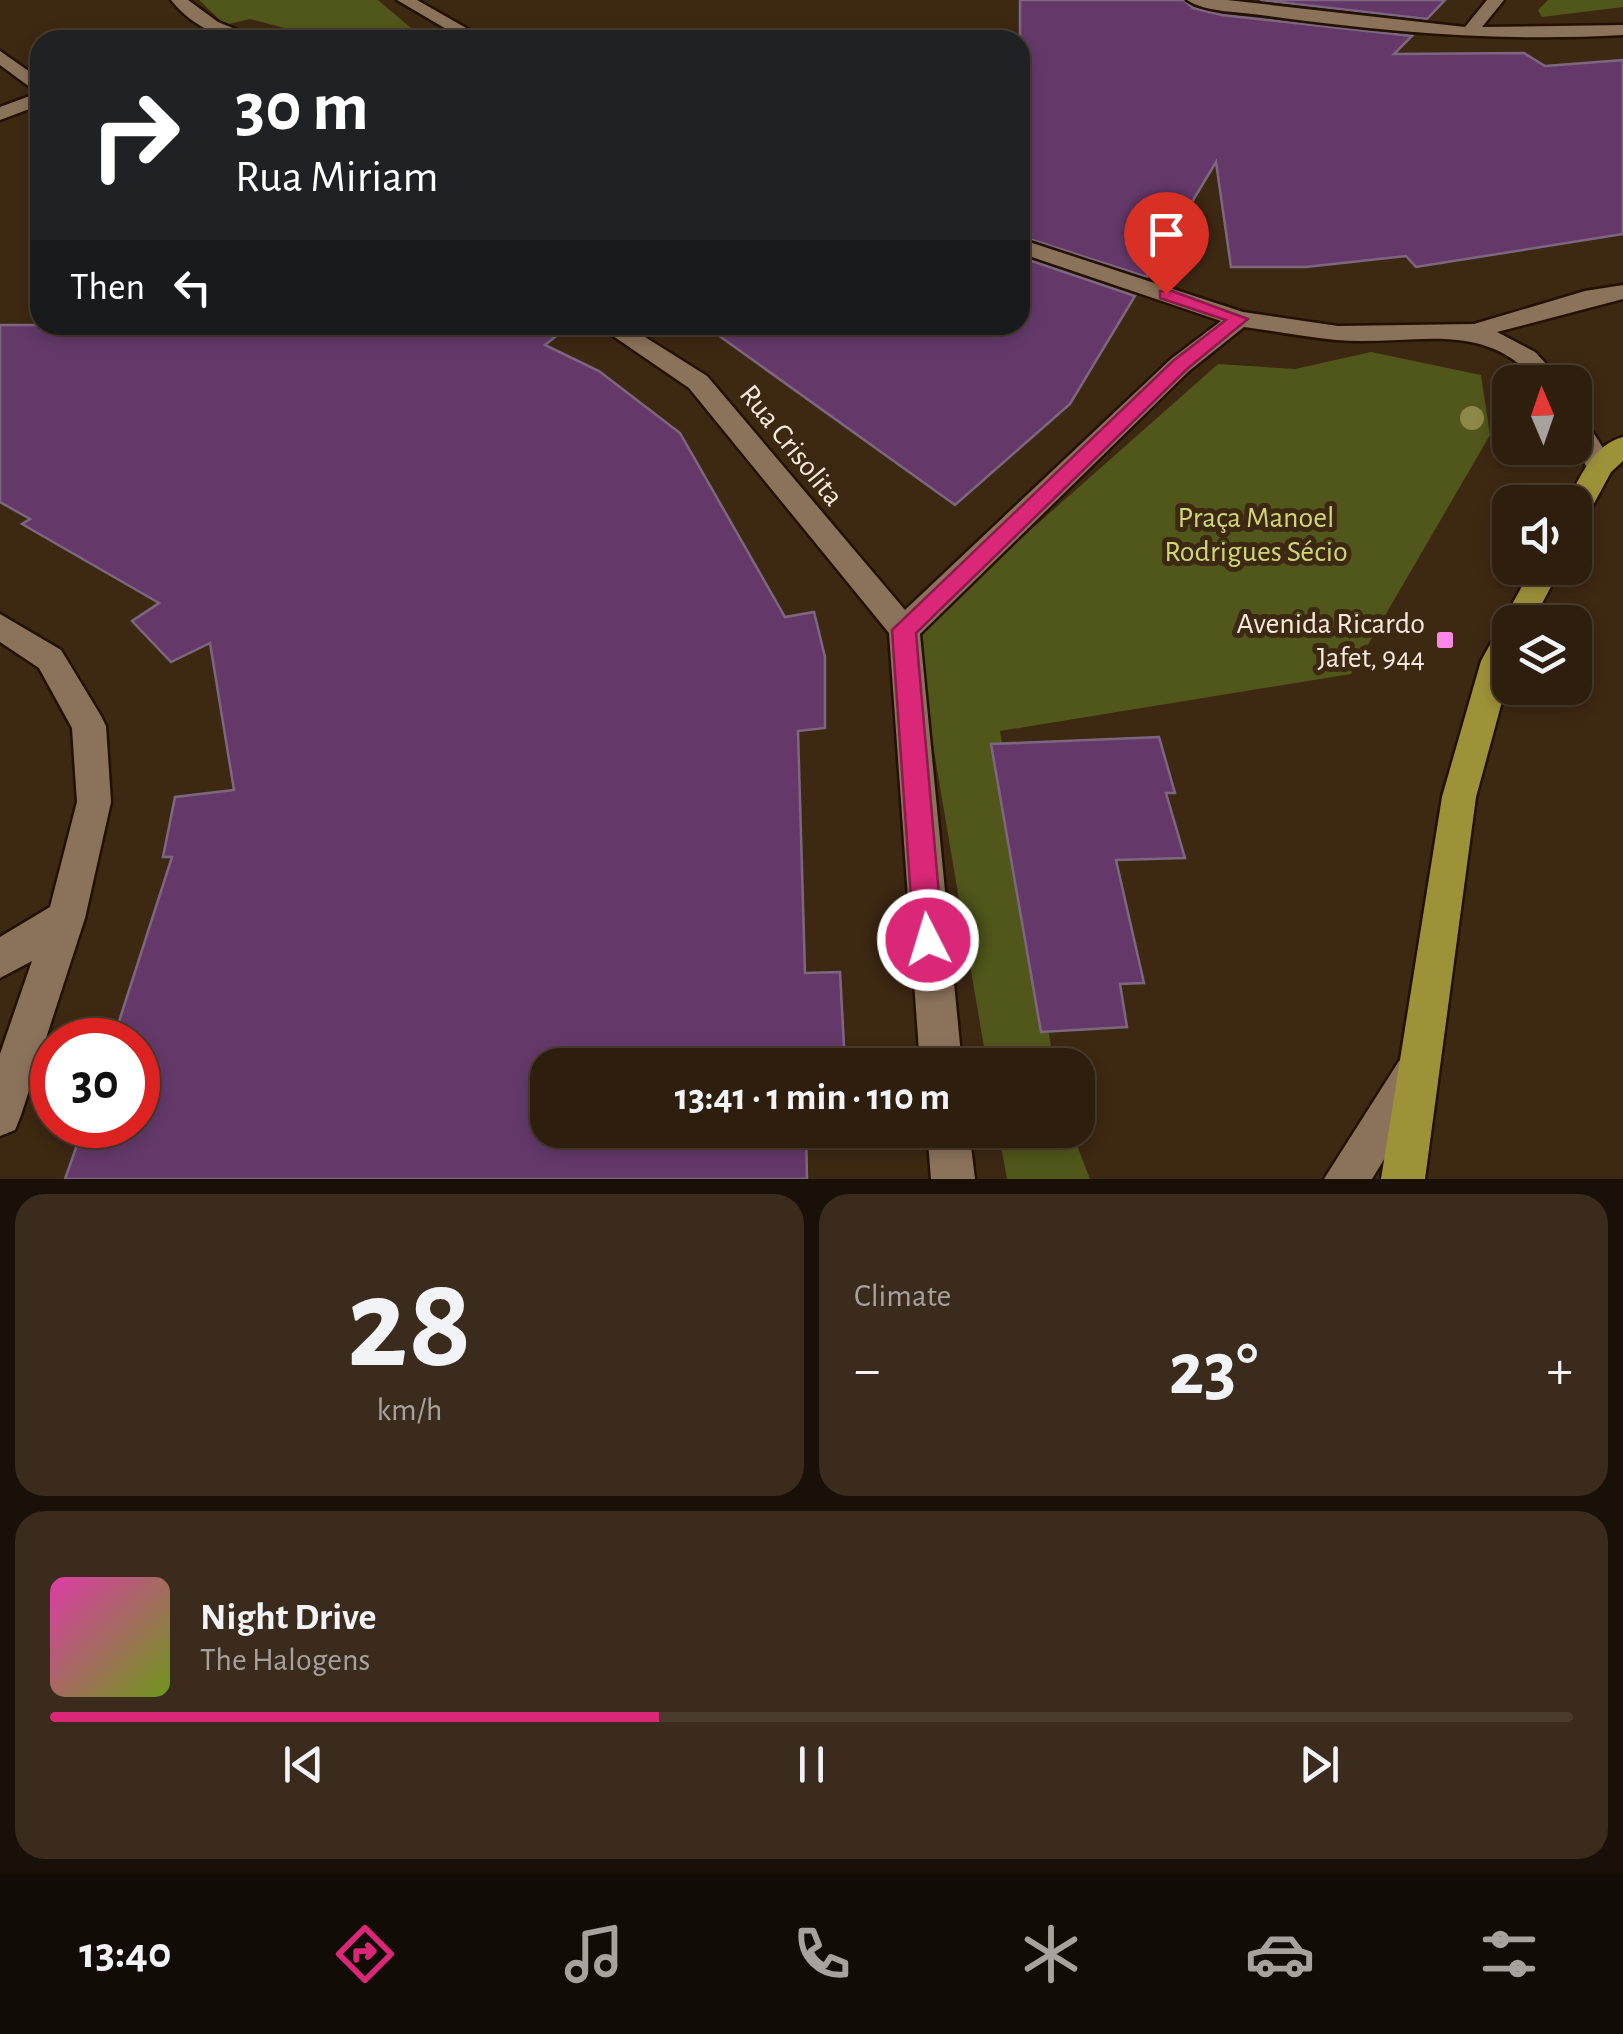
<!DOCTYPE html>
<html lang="en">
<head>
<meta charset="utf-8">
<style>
  body { margin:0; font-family:"Alegreya Sans",sans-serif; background:#3a2b1c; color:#f1f3f6; height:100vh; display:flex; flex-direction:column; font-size:38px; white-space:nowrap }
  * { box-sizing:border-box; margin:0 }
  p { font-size:32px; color:#a7a29e }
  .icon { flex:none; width:55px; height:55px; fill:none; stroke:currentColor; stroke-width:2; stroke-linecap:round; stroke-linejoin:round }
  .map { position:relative; height:1179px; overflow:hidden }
  .side { display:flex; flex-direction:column; gap:15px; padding:15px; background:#191008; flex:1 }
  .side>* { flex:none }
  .top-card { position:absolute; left:30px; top:30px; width:1000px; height:305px; border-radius:30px; box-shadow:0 5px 15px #0003,0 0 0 2px #493c2e; background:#202124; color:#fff; overflow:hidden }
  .needle { width:65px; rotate:358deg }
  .buttons { position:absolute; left:1492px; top:365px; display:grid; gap:20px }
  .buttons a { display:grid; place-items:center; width:100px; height:100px; border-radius:20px; background:#2e1e0e; box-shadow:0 5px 15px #0003,0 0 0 2px #493c2e; font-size:50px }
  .speed { position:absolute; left:30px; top:1018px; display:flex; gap:20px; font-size:50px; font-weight:700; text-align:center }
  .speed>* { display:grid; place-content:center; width:130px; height:130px; border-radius:50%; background:#2e1e0e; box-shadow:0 5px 15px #0003,0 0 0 2px #493c2e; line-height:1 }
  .speed .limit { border:15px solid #d22; background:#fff; color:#111 }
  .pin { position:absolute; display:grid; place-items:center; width:85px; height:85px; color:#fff; margin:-102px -42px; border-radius:50% 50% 50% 0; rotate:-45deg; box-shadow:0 0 10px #0007 }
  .pin .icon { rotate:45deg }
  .me { position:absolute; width:110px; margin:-55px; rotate:355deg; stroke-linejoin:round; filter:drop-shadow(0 0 8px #0008) }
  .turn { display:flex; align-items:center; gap:35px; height:210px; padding:0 40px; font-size:45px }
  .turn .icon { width:130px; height:130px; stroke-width:2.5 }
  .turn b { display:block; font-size:70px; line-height:85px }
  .then { display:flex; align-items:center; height:95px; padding:0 40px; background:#0003; gap:20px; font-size:38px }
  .big { font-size:75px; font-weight:600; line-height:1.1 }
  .side .tile { flex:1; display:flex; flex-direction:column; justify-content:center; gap:15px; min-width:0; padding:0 35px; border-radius:30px; background:#3a2b1c }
  .side .dial { align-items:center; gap:0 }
  .dial b { font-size:130px; line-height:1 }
  .song { display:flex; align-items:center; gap:30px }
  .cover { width:120px; height:120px; border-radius:15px; background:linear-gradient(135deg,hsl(320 70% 55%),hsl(80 70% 35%)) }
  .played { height:10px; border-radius:5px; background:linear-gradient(90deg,#db2777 40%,#493c2e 40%) }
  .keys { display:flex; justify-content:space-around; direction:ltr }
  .heat { display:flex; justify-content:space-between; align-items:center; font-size:55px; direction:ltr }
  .side .tiles { flex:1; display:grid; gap:15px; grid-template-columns:1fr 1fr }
  .tile:last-child { grid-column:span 2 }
  .trip { position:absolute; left:530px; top:1048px; width:565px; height:100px; border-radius:30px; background:#2e1e0e; box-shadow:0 5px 15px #0003,0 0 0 2px #493c2e; font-weight:600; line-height:100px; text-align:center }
  .tabs { display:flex; height:160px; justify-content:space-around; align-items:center; background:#120c06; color:#a7a29e }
  .tabs .icon { width:70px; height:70px }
  .tabs .selected { color:#db2777 }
  .tabs b { font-size:45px; color:#f1f3f6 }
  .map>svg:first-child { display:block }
  .green { fill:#51561a }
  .building { fill:#64396a; stroke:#7d6780; stroke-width:2.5 }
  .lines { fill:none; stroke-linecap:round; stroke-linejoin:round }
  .minor-casing { stroke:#231000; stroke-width:5 }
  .major-casing { stroke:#231000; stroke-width:5 }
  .minor { fill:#8b735b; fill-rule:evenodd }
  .major { fill:#9e9239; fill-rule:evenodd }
  .tree { fill:#8d8848 }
  .route { fill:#db2777; stroke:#8e194d; stroke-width:2.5 }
  .poi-dot { fill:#fa87e7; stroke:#3d2812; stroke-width:4 }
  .labels { text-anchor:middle; stroke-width:10; stroke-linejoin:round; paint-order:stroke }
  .street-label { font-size:30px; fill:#f8eadd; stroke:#3d2812 }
  .park-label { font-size:30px; fill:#ced774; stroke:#3d2812 }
  .poi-label { font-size:30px; fill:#f8eadd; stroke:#3d2812; text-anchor:end }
</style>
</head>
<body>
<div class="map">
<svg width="1623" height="1179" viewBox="0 0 1623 1179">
  <rect width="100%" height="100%" fill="#3d2812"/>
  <!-- green -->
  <path class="green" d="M 199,0 L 378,0 L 424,39 L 329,40 L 250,19 L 225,25 Z
    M 1548,0 L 1623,0 L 1623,7 L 1542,17 L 1538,10 Z
    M 1371,352 L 1481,375 L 1490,435 L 1351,674 L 1000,731 L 1054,1065 L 987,1065 L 914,633 L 1218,364 L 1295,369 Z
    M 998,1130 L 1071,1130 L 1090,1179 L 1007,1179 Z"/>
  <!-- building -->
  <path class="building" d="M 1020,0 L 1184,0 L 1193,8 L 1222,15 L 1412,36 L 1394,54 L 1524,53 L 1545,66 L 1623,60 L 1623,234 L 1416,267 L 1406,256 L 1306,267 L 1231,267 L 1216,162 L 1147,277 L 1020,236 Z
    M 1260,0 L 1445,0 L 1427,19 Z
    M 1020,257 L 1135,296 L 1070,404 L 955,505 L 704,325 L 1020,325 Z
    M 0,325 L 570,325 L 545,345 L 599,371 L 680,433 L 785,617 L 814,612 L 825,657 L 825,728 L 798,731 L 805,973 L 840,972 L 845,1065 L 548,1065 L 548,1130 L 806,1130 L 807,1179 L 65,1179 L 84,1125 L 138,1125 L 138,1040 L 113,1040 L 172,857 L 163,857 L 175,797 L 234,790 L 210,643 L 171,662 L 132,621 L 159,603 L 22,524 L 30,519 L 0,502 Z
    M 1159,737 L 1175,793 L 1166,793 L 1185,858 L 1116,860 L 1144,983 L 1120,984 L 1127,1027 L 1041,1032 L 991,744 Z"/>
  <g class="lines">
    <!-- minor casing -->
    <g class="minor-casing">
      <path id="minor" d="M 171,0 L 188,0 L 218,22 L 262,40 C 225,40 195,30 171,0 Z
        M 397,0 L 417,0 L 487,40 L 465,40 Z
        M 1187,0 L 1227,0 L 1465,27 L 1487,0 L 1504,0 L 1482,27 L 1623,25 L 1623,35 C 1501,42 1382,32 1261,15 C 1240,12 1204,12 1187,0 Z
        M 0,51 L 40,79 L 40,105 L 0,120 L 0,107 L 38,93 L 0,65 Z
        M 1020,239 L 1243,312 L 1338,326 L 1474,324 L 1585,291 L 1623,285 L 1623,299 L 1497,332 L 1535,352 L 1563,382 L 1538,382 C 1482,316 1410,347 1336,340 C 1305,337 1274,331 1244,327 L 1189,371 L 920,634 L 962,1065 L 920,1065 L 889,633 L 689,388 L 597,325 L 626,325 L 707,376 L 905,610 L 1171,359 L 1221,321 L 1020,253 Z
        M 1575,415 L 1584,418 L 1610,459 L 1614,466 L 1610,473 L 1590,473 L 1575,446 Z
        M 0,614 L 61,650 L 101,716 L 106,726 L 111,802 L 85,918 L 21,1115 L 15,1130 L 0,1136 L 0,1054 L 32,961 L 0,978 L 0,937 L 50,907 L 77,802 L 72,728 L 39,668 L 0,642 Z
        M 1414,1055 L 1429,1061 L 1435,1076 L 1372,1179 L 1324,1179 L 1399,1061 Z
        M 927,1130 L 969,1130 L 975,1179 L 931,1179 Z"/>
    </g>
    <!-- major casing -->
    <g class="major-casing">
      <path id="major" d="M 1623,437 L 1623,461 L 1611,472 L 1585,520 L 1575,523 L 1575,502 L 1567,502 C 1580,477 1593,445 1623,437 Z
        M 1532,568 L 1561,568 L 1532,622 L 1510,622 L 1510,672 L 1476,797 L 1425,1179 L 1381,1179 L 1442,797 L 1481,661 Z"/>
    </g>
    <!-- minor -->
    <use href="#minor" class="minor"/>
    <!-- major -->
    <use href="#major" class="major"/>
  </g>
  <!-- trees -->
  <circle class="tree" cx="1472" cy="418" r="12"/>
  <!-- route -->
  <path class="route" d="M 1160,291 L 1172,291 L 1248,319 L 1187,369 L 916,633 L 943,940 L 939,951 L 928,955 L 918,951 L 914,940 L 892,630 L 1173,361 L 1226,320 L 1160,298 Z"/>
  <!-- markers -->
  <rect class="poi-dot" x="1435" y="630" width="20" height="20" rx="5"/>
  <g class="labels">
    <!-- street labels -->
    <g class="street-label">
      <text transform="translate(792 445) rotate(51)" y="10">Rua Crisolita</text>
    </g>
    <!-- park labels -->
    <g class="park-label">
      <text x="1256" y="527">Praça Manoel<tspan x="1256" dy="34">Rodrigues Sécio</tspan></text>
    </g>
    <!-- poi labels -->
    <g class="poi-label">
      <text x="1425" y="633">Avenida Ricardo<tspan x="1425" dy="34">Jafet, 944</tspan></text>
    </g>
  </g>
</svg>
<div class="buttons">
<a><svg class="needle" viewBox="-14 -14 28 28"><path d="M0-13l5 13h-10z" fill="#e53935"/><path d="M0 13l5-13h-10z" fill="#a7a29e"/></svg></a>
<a><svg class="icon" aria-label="sound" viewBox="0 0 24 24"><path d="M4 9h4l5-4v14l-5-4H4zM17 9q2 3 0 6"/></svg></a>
<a><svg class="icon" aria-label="layers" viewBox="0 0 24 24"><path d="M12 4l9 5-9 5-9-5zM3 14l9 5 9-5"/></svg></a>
</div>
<div class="speed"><div class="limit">30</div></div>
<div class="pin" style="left:1166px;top:294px;background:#d93025"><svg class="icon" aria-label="arrive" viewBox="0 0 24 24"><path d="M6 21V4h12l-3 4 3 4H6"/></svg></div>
<svg class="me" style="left:928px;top:940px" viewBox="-20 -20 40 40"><circle r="17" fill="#db2777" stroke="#fff" stroke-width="3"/><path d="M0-11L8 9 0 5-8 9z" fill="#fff"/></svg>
<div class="trip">13:41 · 1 min · 110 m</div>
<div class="top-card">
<div class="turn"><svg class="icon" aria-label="right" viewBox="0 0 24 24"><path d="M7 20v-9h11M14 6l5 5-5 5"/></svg><div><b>30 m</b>Rua Miriam</div></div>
<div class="then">Then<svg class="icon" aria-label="left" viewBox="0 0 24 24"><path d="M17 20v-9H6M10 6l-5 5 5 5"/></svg></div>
</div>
</div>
<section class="side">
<div class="tiles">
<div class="tile dial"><b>28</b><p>km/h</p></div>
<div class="tile"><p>Climate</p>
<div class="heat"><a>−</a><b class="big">23°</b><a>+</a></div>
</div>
<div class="tile">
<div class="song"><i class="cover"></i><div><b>Night Drive</b><p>The Halogens</p></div></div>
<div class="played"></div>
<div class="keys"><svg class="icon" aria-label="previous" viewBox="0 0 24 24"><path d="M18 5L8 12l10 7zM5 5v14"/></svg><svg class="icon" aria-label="pause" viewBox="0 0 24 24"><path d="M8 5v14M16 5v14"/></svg><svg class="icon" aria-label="next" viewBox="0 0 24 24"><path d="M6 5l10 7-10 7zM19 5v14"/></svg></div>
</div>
</div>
</section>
<nav class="tabs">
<b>13:40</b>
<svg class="icon selected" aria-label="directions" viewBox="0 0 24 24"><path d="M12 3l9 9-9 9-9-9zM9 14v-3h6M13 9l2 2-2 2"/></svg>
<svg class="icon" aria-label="music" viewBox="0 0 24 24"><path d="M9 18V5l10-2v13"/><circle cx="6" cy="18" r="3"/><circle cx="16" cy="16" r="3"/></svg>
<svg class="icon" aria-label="phone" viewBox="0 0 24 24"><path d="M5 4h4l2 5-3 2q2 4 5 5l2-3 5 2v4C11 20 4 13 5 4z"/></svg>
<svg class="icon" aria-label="climate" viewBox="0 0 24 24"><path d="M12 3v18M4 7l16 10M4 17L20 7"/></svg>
<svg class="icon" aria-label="car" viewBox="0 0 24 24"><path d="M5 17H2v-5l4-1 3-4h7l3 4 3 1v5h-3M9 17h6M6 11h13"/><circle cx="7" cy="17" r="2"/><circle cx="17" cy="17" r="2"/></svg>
<svg class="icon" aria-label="filters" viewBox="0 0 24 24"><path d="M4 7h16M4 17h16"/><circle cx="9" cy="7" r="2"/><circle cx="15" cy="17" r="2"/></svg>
</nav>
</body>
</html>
